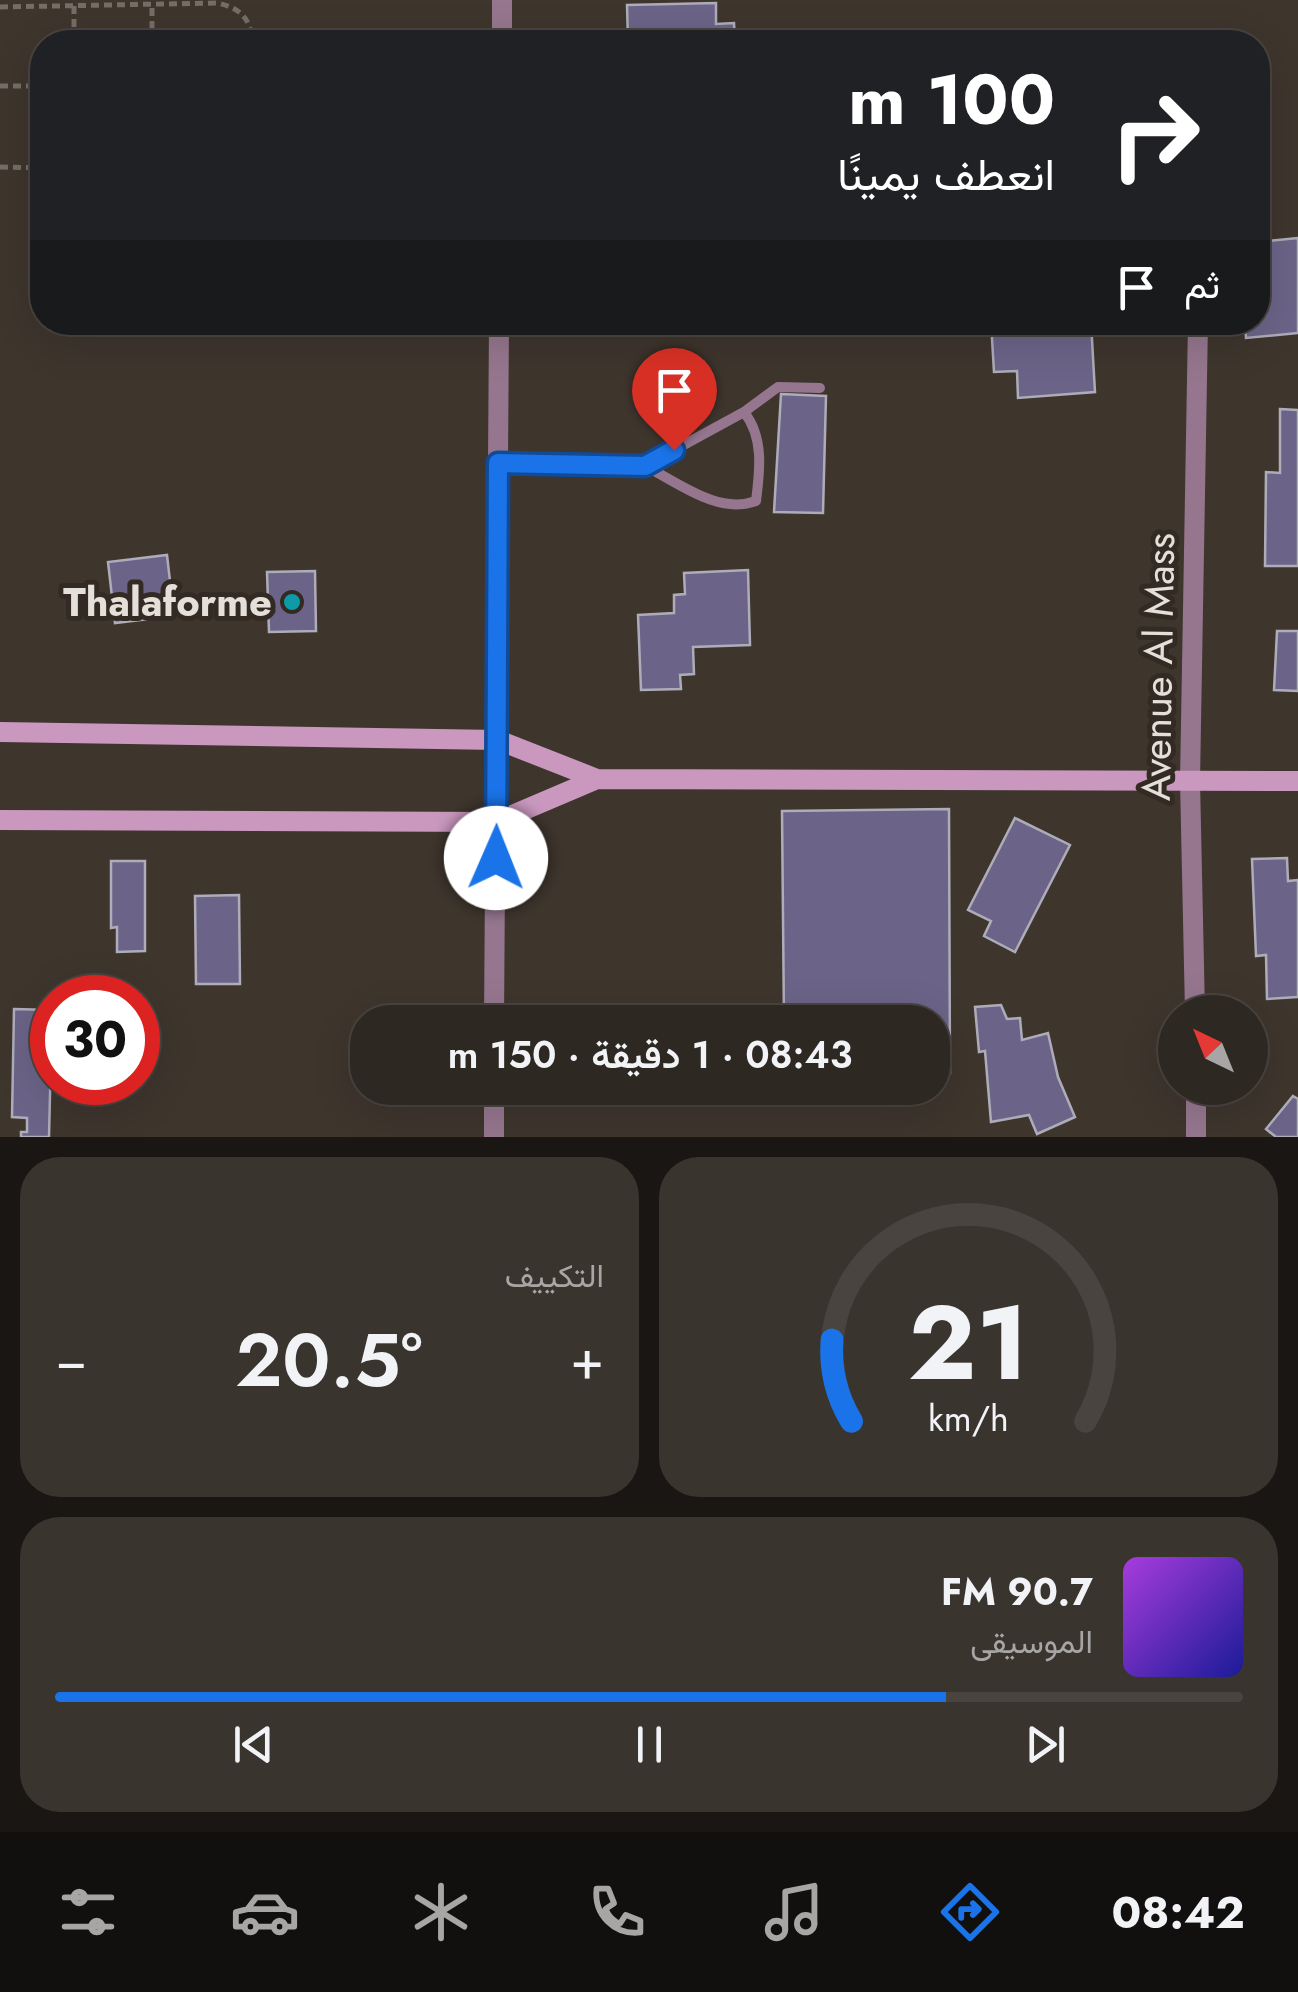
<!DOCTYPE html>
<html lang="ar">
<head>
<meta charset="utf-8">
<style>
  body { margin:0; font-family:Jost,Vazirmatn,sans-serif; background:#3a342f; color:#f1f3f6; direction:rtl; height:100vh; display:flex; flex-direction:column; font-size:38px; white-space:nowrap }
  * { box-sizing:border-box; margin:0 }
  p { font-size:32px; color:#a7a6a5 }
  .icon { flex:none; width:55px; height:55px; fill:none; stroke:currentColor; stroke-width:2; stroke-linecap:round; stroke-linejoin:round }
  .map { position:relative; height:1137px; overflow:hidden; direction:ltr }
  .drawer { display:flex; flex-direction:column; gap:20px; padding:20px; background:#191613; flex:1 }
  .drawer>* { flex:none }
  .hud { position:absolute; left:30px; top:30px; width:1240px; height:305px; border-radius:40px; box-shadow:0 10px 40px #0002,0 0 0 2px #494440; direction:rtl; background:#202124; color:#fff; overflow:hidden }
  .needle { width:65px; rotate:317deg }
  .fabs { position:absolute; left:1158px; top:995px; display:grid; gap:20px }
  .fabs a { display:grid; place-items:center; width:110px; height:110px; border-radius:50%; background:#2e2822; box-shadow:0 10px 40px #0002,0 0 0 2px #494440; font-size:50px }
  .speed { position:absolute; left:30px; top:975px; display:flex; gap:20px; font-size:50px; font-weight:700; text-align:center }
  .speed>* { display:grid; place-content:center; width:130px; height:130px; border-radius:50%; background:#2e2822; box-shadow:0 10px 40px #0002,0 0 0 2px #494440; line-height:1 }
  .speed .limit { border:15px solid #d22; background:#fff; color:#111 }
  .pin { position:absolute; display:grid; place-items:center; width:85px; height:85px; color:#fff; margin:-102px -42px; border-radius:50% 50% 50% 0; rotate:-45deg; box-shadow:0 0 10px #0007 }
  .pin .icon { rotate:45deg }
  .me { position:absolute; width:110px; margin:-55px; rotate:1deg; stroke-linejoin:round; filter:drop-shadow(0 0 8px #0008) }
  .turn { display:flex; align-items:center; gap:35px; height:210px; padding:0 50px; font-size:45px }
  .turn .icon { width:130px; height:130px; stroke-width:2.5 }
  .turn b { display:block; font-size:70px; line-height:85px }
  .then { display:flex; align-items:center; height:95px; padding:0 50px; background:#0003; gap:20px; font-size:38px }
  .big { font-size:75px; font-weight:600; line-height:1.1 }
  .drawer .tile { flex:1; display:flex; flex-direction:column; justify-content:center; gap:15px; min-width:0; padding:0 35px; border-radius:40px; background:#3a342f }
  .drawer .dial { align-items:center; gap:0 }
  .dial svg { height:260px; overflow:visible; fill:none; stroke:#494440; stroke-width:7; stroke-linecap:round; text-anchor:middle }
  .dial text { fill:#f1f3f6; stroke:none }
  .song { display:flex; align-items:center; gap:30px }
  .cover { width:120px; height:120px; border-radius:15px; background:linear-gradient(135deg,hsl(280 70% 55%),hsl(240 70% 35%)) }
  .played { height:10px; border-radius:5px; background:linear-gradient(90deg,#1a73e8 75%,#494440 75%) }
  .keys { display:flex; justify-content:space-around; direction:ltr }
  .heat { display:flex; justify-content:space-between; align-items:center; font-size:55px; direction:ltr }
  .drawer .tiles { flex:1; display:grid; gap:20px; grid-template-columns:1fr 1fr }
  .tile:last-child { grid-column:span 2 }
  .trip { position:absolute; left:350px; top:1005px; width:600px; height:100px; border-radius:40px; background:#2e2822; box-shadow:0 10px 40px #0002,0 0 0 2px #494440; font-weight:600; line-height:100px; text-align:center; direction:rtl }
  .tab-bar { display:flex; height:160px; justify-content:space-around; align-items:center; background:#12100e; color:#a7a6a5 }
  .tab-bar .icon { width:70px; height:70px }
  .tab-bar .on { color:#1a73e8 }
  .tab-bar b { font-size:45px; color:#f1f3f6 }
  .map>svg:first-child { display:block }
  .building { fill:#6b6488; stroke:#aeacb9; stroke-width:2.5 }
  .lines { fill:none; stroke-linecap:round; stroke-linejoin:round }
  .path { stroke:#756d66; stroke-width:5; stroke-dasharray:8 5; stroke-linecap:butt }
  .lane { stroke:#95768e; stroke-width:10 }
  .street { stroke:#95768e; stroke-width:20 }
  .secondary { stroke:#ca98bf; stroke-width:20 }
  .route-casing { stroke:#114b97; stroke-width:25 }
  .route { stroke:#1a73e8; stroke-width:18 }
  .culture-dot { fill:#0f9aa8; stroke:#332b23; stroke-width:4 }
  .labels { text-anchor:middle; stroke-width:10; stroke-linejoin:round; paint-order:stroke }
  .poi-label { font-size:40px; font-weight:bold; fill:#e5dfda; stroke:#332b23; text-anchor:end }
  .street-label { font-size:40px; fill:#e5dfda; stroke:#332b23 }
</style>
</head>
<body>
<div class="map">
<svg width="1298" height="1137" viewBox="0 0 1298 1137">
  <rect width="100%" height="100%" fill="#3e352d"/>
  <!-- building -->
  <path class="building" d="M 716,3 L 716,24 L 734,23 L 735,42 L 614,42 L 628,42 L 627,5 Z
    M 1298,238 L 1298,333 L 1246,338 L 1245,322 L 1258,322 L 1258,242 Z
    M 991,322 L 1091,322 L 1095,392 L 1018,398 L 1017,371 L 994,372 Z
    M 781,394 L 826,396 L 823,513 L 774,512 Z
    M 1280,409 L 1298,410 L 1298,566 L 1265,566 L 1266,472 L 1280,473 Z
    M 167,555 L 174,616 L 115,623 L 108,562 Z
    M 748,570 L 750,645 L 693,647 L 694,674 L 680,675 L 681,689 L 641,690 L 638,615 L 674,613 L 674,595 L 685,594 L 684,573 Z
    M 315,571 L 316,631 L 269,632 L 267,572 Z
    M 1277,631 L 1298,631 L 1298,691 L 1274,690 Z
    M 949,809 L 950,1073 L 932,1074 L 932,1022 L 784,1022 L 782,811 Z
    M 1015,818 L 1070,845 L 1015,952 L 984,936 L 991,921 L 968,910 Z
    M 1287,858 L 1288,881 L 1298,880 L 1298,997 L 1267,999 L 1266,955 L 1256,956 L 1252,859 Z
    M 111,861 L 145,861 L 145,951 L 117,952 L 117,927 L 111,928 Z
    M 239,895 L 240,984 L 196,984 L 195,896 Z
    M 1001,1005 L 1007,1019 L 1020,1018 L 1022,1040 L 1048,1033 L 1058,1077 L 1075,1117 L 1037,1134 L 1029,1115 L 991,1122 L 985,1051 L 979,1052 L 975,1007 Z
    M 14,1009 L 52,1010 L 49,1137 L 21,1137 L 21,1132 L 27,1132 L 27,1118 L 12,1117 Z
    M 1293,1096 L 1298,1099 L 1298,1137 L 1276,1137 L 1266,1129 Z"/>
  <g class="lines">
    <!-- path -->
    <path class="path" d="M 74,6 L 74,42
      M 0,7 L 217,3 C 240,8 251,18 252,42
      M 152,42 L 152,6
      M 0,86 L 42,86
      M 0,167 L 42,168"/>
    <!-- lane -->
    <path class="lane" d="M 498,463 L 645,466 L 744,412 L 778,387 L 820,388
      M 645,466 C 679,483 718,515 756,501 C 760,470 764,437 744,412"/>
    <!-- street -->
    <path class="street" d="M 502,42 L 502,0
      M 1195,1012 L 1190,781 L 1198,322
      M 494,1022 L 499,322
      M 1196,1088 L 1196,1137
      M 494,1137 L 494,1088"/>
    <!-- secondary -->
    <path class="secondary" d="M 0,732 L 498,740 L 597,779 L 1298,781
      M 0,820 L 496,822 L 597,779"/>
  </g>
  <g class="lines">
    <!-- route casing -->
    <g class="route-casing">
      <path id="route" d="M 496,858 L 498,463 L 645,466 L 674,450"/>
    </g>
    <!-- route -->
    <use href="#route" class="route"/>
  </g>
  <!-- markers -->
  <circle class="culture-dot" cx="292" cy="602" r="10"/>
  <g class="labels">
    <!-- poi labels -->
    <g class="poi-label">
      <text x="272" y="616">Thalaforme</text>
    </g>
    <!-- street labels -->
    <g class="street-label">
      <text transform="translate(1158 667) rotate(-89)" y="14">Avenue Al Mass</text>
    </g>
  </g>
</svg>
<div class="fabs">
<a><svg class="needle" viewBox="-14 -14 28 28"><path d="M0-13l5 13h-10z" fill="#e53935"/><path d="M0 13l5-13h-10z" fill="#a7a6a5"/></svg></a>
</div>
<div class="speed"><div class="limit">30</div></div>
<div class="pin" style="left:674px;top:450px;background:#d93025"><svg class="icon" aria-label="arrive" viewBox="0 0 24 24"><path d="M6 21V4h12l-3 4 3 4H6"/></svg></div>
<svg class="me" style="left:496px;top:858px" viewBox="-20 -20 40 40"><circle r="19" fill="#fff"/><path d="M0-13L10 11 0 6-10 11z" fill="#1a73e8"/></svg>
<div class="trip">08:43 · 1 دقيقة · 150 m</div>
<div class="hud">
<div class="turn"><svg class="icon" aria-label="right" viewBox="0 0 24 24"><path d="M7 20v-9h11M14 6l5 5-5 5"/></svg><div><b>100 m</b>انعطف يمينًا</div></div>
<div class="then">ثم<svg class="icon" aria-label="arrive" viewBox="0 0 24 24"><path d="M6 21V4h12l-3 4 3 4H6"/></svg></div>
</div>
</div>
<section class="drawer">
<div class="tiles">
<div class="tile dial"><svg viewBox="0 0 100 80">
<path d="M14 69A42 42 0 1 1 86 69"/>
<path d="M14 69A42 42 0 0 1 8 44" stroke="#1a73e8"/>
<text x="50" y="56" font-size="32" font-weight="700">21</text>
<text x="50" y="72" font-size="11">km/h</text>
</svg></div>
<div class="tile"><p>التكييف</p>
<div class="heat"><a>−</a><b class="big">20.5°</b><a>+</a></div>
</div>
<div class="tile">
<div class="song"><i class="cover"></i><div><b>90.7 FM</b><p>الموسيقى</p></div></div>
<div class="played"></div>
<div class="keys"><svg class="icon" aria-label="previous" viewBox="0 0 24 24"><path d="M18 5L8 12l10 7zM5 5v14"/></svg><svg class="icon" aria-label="pause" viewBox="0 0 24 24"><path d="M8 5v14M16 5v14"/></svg><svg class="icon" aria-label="next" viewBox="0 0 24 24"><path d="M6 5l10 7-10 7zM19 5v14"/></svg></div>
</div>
</div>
</section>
<nav class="tab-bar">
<b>08:42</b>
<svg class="icon on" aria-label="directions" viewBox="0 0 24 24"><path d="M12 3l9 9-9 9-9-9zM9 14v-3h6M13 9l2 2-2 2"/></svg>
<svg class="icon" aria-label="music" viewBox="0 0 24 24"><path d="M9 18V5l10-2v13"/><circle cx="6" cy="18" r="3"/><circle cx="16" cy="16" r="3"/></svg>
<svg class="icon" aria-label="phone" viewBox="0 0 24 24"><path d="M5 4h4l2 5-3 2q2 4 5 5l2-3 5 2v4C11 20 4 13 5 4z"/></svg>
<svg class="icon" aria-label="climate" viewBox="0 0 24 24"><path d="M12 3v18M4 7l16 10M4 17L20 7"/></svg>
<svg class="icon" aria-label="car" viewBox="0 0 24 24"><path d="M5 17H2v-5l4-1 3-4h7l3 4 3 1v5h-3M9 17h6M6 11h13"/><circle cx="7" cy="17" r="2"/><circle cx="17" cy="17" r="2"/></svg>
<svg class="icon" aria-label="filters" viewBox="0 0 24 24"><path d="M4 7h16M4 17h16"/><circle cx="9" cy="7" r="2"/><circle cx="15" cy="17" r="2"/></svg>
</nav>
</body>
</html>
